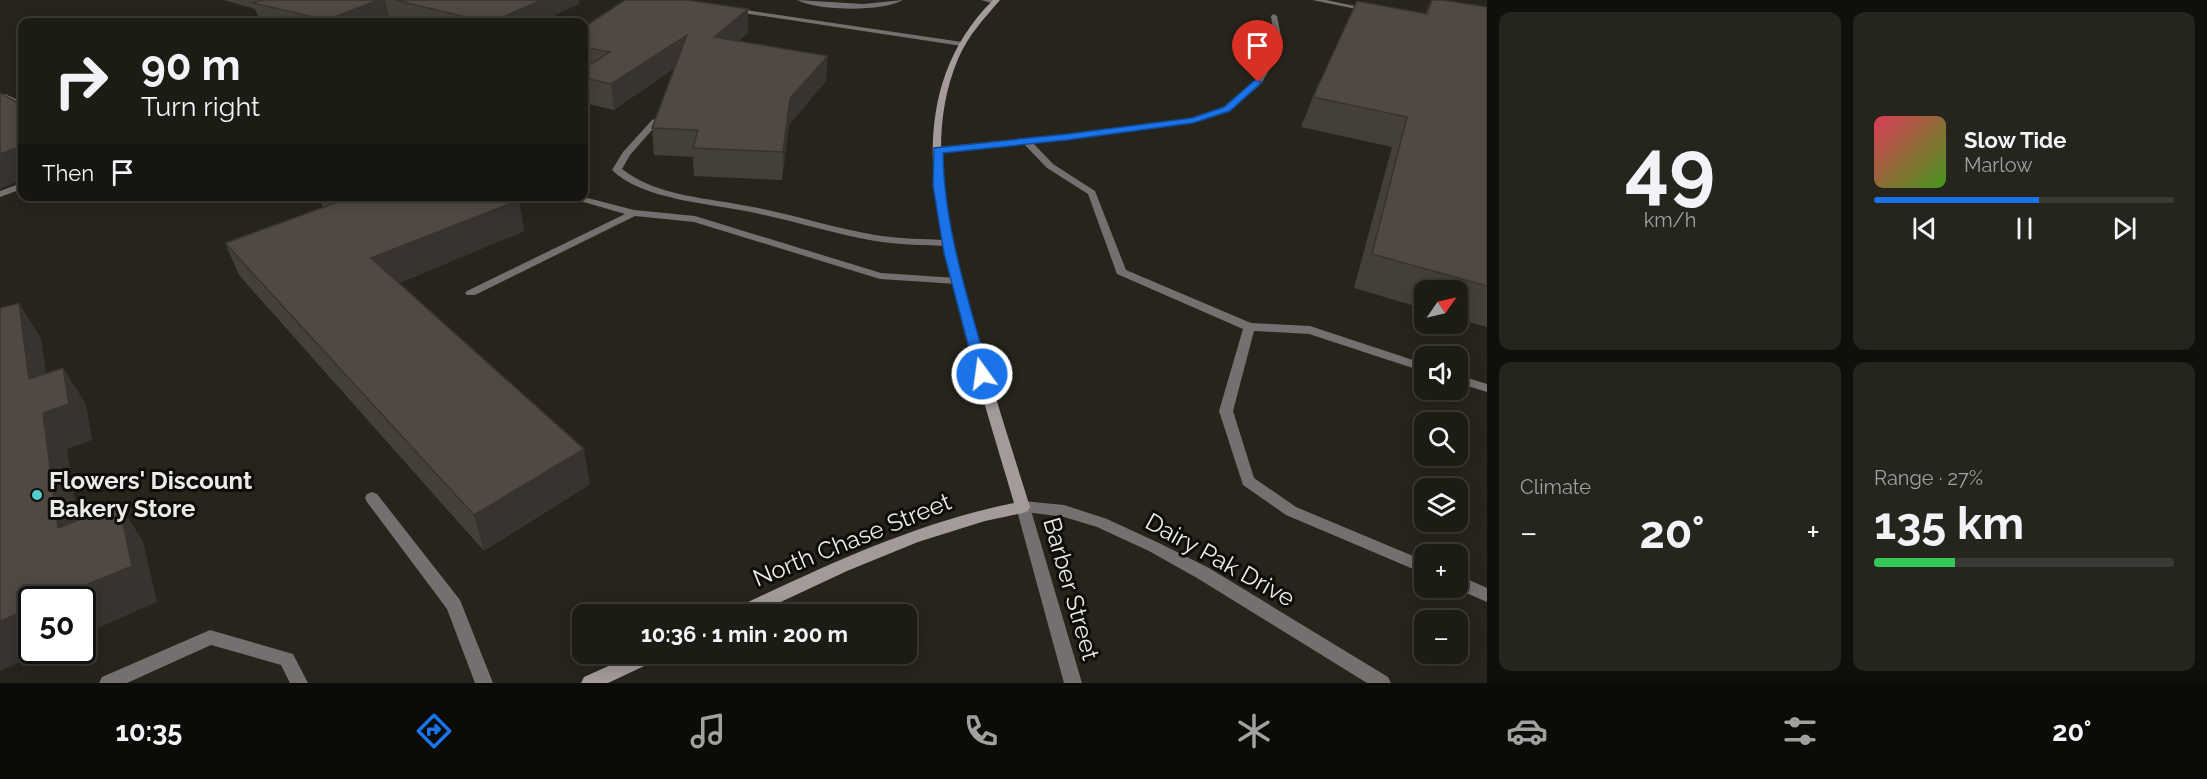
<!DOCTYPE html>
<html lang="en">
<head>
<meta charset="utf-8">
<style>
  body { margin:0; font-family:Raleway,sans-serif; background:#25241d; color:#f1f3f6; height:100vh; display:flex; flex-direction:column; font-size:22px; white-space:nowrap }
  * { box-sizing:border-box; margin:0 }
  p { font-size:20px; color:#a0a1a0 }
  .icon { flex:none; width:33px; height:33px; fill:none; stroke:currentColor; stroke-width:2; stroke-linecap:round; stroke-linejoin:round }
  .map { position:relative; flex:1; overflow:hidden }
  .panel { display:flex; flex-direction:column; gap:12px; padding:12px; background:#0f0f0b; width:720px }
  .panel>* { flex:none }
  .hud { position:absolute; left:18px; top:18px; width:570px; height:183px; border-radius:12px; box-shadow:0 3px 15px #0003,0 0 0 2px #3a3934; background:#1c1b14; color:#f1f3f6; overflow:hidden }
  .needle { width:39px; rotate:56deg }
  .buttons { position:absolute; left:1414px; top:280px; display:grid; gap:12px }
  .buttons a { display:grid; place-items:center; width:54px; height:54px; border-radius:12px; background:#1c1b14; box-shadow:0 3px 15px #0003,0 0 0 2px #3a3934; font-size:30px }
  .speed { position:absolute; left:18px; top:586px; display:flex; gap:12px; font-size:30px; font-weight:700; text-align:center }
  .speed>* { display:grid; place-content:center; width:78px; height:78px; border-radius:50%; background:#1c1b14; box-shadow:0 3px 15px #0003,0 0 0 2px #3a3934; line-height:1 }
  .speed .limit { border:3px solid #111; border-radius:9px; background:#fff; color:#111 }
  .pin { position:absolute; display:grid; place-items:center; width:51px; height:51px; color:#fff; margin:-62px -26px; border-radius:50% 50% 50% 0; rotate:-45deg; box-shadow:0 0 6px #0007 }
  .pin .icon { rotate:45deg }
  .me { position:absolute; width:66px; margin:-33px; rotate:346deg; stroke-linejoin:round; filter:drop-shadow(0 0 4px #0008) }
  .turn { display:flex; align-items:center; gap:21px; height:126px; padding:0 24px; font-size:27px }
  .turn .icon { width:78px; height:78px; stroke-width:2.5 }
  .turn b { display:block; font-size:42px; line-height:51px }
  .then { display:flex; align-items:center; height:57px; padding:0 24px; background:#0003; gap:12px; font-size:22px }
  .big { font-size:45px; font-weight:700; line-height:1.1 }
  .panel .widget { flex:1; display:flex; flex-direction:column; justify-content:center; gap:9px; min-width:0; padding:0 21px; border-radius:12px; background:#25241d }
  .panel .dial { align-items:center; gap:0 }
  .dial b { font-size:78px; line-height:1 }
  .song { display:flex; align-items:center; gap:18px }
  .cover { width:72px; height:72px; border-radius:9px; background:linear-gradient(135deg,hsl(350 70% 55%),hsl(100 70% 35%)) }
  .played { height:6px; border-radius:3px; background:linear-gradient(90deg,#1a73e8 55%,#3a3934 55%) }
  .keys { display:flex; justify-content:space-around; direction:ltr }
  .heat { display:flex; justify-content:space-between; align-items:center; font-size:33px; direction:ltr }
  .charge { height:9px; border-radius:4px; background:linear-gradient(90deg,#34c759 27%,#3a3934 0) }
  .panel .tiles { flex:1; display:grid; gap:12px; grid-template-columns:repeat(2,1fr) }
  .trip { position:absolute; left:572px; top:604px; width:345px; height:60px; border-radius:12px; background:#1c1b14; box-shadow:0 3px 15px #0003,0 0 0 2px #3a3934; font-weight:700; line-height:60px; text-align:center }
  .tab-bar { display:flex; height:96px; justify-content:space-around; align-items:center; background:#0b0b08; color:#a0a1a0 }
  .tab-bar .icon { width:42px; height:42px }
  .tab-bar .on { color:#1a73e8 }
  .tab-bar b { font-size:27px; color:#f1f3f6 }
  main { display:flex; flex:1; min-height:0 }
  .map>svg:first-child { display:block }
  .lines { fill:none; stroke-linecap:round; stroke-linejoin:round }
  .service { fill:#756f6f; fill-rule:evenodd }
  .minor { fill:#756f6f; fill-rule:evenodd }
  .tertiary { fill:#756f6f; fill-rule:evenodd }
  .secondary { fill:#a39a99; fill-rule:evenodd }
  .wall { fill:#453f39 }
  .shaded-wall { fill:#38332e }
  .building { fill:#504942; stroke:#38332e; stroke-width:1.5 }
  .route { fill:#1a73e8; stroke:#114b97; stroke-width:1.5 }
  .poi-dot { fill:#52cdcf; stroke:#0e0d09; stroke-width:2 }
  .labels { text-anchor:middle; stroke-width:6; stroke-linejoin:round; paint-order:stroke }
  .near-poi-label { font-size:24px; font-weight:bold; fill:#ebeae4; stroke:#0e0d09; text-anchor:start }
  .near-street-label { font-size:24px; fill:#ebeae4; stroke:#0e0d09 }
</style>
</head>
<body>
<main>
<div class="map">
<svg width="1487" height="683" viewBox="0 0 1487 683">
  <rect width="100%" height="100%" fill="#26241b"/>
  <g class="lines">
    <!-- service -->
    <path class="service" d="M 797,0 L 863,4 L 903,0 C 883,12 818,11 797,0 Z
      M 981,0 L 995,0 L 998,2 L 995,4 Z
      M 1312,0 L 1326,0 L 1374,10 L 1371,12 Z
      M 1274,14 L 1277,16 L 1283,46 L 1261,84 L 1230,111 L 1193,123 L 1033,143 L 1053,164 L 1095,191 L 1126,270 L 1251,323 L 1310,326 L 1425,364 L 1425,372 L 1309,334 L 1254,331 L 1233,411 L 1254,478 L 1296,507 L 1425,561 L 1425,574 L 1286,515 L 1243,485 L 1219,411 L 1243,329 L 1117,274 L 1088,194 L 1047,168 L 1024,144 L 938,153 L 934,150 L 938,147 L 1067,134 L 1192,118 L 1224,107 L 1255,81 L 1275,46 L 1271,16 Z
      M 5,94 L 22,102 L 22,107 L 4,99 L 0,99 L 0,95 Z
      M 655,119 L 659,122 L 630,155 L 622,169 C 658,197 710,198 753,207 C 794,215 834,228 875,235 C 899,239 923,239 948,240 L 953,243 L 948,246 C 924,245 899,245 875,241 C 834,234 795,221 755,213 C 715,204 641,200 612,170 L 623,152 L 652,120 Z
      M 22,183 L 22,189 L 0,197 L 0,191 Z
      M 563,196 L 580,196 L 634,210 L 695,216 L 881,273 L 957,278 L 963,281 L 957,284 L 880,279 L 694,222 L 635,216 L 475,295 L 467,295 L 465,293 L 467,291 L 625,214 Z
      M 1458,375 L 1487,384 L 1487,392 L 1458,383 Z
      M 372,492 L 377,494 L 460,600 L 493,683 L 475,683 L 447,609 L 367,502 L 365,498 L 367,494 Z
      M 1458,575 L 1487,588 L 1487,602 L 1455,588 L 1458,588 Z
      M 210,630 L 293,654 L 308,683 L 290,683 L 281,665 L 211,645 L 127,683 L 99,683 L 102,677 Z"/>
    <!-- minor -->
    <path class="minor" d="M 732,8 L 962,42 L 966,44 L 962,46 L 730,11 L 729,10 Z
      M 1023,501 L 1064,505 L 1107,519 L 1159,543 L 1209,568 L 1388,677 L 1391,683 L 1367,683 L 1197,578 L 1149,551 L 1097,527 L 1064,517 L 1018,511 L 1016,507 L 1018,503 Z"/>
    <!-- tertiary -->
    <path class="tertiary" d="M 1023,501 L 1028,503 L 1030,507 L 1082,683 L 1064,683 L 1016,507 L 1018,503 Z"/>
    <!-- secondary -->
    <path class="secondary" d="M 993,0 L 1000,0 C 983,20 969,34 958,59 C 922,145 951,238 974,323 C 991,385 1011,446 1030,507 L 1028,511 L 1023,513 L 985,521 L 918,542 L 847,571 L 753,615 L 729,615 L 731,610 C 823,567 914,523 1014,503 C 996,442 977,381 961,319 C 933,209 903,90 993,0 Z
      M 635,654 L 662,654 L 659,659 L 608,683 L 581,683 L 584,677 Z"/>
  </g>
  <!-- wall -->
  <path class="wall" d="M 224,0 L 579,0 L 579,4 L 539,22 L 410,22 L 389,17 L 376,22 L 260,22 L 255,9 Z
    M 1431,0 L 1487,7 L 1487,327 L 1458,319 L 1458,291 L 1425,291 L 1425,309 L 1354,288 L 1392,147 L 1301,127 L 1313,97 L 1425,14 Z
    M 748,9 L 748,33 L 738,41 L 826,81 L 789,125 L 782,180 L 694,176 L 693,157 L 654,155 L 652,128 L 674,68 L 614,110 L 584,103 L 584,27 Z
    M 319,196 L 514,196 L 519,200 L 524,231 L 399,283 L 590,484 L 484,551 L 239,275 L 225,243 L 323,208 Z"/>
  <!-- shaded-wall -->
  <path class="shaded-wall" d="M 378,0 L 385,0 L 389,17 L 376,22 L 328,22 L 327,20 Z
    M 542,0 L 579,0 L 579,4 L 539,22 L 491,22 Z
    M 748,9 L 748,33 L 714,62 L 714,37 Z
    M 687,35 L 688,59 L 614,110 L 611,84 Z
    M 828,56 L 826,81 L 789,125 L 782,180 L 783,152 L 790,98 Z
    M 22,146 L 22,180 L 0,189 L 0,154 Z
    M 519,200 L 524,231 L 381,290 L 371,258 Z
    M 19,303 L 41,338 L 52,410 L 63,368 L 86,404 L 92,440 L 67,449 L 85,564 L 58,528 L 29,379 Z
    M 584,449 L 590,484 L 484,551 L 474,515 Z
    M 119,504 L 143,541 L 157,602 L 82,635 L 82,600 L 50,600 Z
    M 32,608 L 32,651 L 46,651 L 0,671 L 0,621 Z"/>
  <!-- building -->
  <path class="building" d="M 263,0 L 378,0 L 327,20 L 253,3 Z
    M 395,0 L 542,0 L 491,22 L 487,22 Z
    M 625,0 L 687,0 L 748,9 L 714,37 L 828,56 L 790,98 L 783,152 L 693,148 L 698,130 L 652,128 L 687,35 L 611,84 L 584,78 L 584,68 L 610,52 L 584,47 L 584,27 Z
    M 1432,0 L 1443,0 L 1487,7 L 1487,286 L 1372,254 L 1407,117 L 1313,97 L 1357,1 L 1427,14 Z
    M 0,93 L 22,105 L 22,146 L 0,154 Z
    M 332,196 L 514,196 L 519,200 L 371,258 L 584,449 L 474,515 L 225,243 L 338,202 Z
    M 19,303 L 29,379 L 63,368 L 69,404 L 43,413 L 58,528 L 119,504 L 132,566 L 50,600 L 32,600 L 32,608 L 0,621 L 0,308 Z"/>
  <!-- route -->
  <path class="route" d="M 1255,80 L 1262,82 L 1230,111 L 1193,123 L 1067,140 L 943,153 C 944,228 969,302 989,374 L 987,378 L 977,378 L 944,253 L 933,185 L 934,148 L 1067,134 L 1192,118 L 1224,107 Z"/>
  <!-- markers -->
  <circle class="poi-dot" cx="37" cy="495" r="6"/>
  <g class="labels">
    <!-- near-poi labels -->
    <g class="near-poi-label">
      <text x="49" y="489">Flowers' Discount<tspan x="49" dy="28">Bakery Store</tspan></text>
    </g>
    <!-- near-street labels -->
    <g class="near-street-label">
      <text transform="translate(852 540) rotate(-22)" y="8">North Chase Street</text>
      <text transform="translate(1220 560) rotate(29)" y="8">Dairy Pak Drive</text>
      <text transform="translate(1071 589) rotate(74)" y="8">Barber Street</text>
    </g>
  </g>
</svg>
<div class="buttons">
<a><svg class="needle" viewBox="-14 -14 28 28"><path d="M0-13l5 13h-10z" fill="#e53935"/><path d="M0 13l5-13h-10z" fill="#a0a1a0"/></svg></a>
<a><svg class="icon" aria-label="sound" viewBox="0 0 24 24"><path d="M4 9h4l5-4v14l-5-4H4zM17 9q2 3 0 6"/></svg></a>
<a><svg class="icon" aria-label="search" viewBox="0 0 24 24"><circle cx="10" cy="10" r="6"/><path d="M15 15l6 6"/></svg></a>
<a><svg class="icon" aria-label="layers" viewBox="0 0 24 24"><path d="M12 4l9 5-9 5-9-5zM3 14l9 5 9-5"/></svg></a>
<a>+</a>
<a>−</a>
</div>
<div class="speed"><div class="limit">50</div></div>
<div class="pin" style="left:1258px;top:82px;background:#d93025"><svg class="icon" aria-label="arrive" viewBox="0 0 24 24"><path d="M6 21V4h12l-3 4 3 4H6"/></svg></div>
<svg class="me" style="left:982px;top:374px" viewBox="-20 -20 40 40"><circle r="17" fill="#1a73e8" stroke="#fff" stroke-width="3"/><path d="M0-11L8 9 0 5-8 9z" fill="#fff"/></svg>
<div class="trip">10:36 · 1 min · 200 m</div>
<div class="hud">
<div class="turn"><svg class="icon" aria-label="right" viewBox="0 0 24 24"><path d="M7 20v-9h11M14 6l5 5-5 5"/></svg><div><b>90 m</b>Turn right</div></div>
<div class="then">Then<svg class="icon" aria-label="arrive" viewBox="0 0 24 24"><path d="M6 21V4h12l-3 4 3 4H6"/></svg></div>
</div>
</div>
<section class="panel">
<div class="tiles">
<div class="widget dial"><b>49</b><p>km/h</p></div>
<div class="widget">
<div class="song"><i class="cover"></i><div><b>Slow Tide</b><p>Marlow</p></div></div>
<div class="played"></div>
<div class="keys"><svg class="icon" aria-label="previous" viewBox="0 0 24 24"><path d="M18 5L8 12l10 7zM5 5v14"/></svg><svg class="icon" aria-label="pause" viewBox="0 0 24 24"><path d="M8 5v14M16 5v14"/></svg><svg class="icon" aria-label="next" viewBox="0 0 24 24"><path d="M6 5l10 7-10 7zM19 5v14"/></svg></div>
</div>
<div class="widget"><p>Climate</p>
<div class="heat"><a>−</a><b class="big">20°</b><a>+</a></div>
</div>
<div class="widget"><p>Range · 27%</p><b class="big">135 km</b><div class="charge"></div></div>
</div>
</section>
</main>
<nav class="tab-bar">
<b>10:35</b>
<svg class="icon on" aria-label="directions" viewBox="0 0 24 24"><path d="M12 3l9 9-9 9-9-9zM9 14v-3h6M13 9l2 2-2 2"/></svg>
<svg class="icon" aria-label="music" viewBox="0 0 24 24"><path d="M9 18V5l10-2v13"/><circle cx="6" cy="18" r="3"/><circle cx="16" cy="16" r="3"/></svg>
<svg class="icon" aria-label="phone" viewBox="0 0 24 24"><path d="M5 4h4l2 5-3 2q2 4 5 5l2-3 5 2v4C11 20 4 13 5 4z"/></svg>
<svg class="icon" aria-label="climate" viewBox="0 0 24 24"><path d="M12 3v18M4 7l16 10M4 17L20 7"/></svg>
<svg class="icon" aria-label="car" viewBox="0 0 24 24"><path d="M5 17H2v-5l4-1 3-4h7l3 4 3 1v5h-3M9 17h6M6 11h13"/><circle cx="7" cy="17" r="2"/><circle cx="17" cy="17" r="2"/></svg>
<svg class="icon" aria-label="filters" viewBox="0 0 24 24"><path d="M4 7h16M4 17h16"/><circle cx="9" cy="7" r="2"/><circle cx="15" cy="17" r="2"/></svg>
<b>20°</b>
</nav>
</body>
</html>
